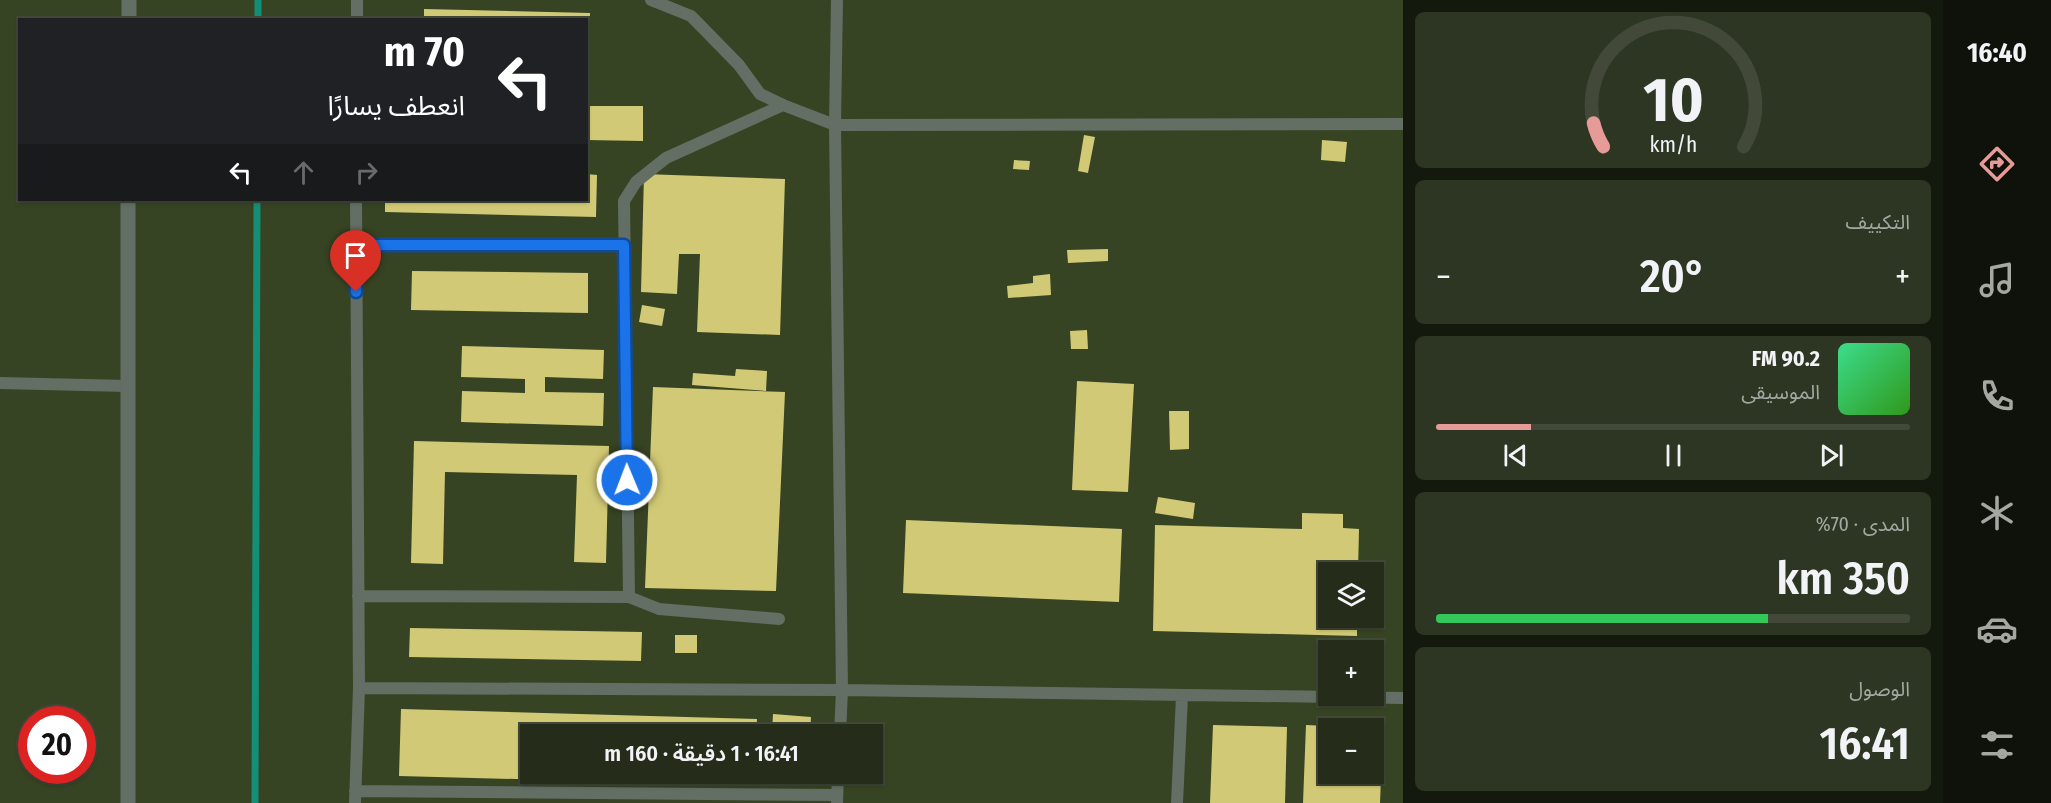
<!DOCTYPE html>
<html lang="ar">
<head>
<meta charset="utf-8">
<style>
  body { margin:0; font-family:"Fira Sans Condensed","Noto Sans Arabic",sans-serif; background:#2d3523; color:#f1f3f6; direction:rtl; height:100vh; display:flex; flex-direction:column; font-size:22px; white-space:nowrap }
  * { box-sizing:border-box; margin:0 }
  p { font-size:20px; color:#a3a8a2 }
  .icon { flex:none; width:33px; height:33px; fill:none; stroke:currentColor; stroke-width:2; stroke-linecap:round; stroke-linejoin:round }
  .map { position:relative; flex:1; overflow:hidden; direction:ltr }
  .drawer { display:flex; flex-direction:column; gap:12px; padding:12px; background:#14190e; width:540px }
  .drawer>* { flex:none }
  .hud { position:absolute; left:18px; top:18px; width:570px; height:183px; border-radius:0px; box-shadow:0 2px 4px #0004,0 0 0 2px #424939; direction:rtl; background:#202124; color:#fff; overflow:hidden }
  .buttons { position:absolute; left:1318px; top:562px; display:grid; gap:12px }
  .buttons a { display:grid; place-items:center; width:66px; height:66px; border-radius:0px; background:#252d1a; box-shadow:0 2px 4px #0004,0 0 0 2px #424939; font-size:30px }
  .speed { position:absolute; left:18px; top:706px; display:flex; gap:12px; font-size:30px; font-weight:700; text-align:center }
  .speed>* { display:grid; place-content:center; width:78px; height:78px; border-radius:50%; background:#252d1a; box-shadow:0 2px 4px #0004,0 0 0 2px #424939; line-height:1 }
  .speed .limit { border:9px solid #d22; background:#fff; color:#111 }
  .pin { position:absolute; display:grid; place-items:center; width:51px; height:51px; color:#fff; margin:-62px -26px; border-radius:50% 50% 50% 0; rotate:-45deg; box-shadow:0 0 6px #0007 }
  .pin .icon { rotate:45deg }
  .me { position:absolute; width:66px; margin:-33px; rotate:359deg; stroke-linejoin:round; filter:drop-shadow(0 0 4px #0008) }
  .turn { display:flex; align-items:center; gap:21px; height:126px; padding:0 24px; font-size:27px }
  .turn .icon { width:78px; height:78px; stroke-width:2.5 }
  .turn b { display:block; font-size:42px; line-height:51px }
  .lanes { display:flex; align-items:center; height:57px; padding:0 24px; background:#0003; justify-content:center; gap:30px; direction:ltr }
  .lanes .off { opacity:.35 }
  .big { font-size:45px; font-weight:600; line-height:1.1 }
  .drawer .tile { flex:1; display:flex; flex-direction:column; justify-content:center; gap:9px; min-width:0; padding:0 21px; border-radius:9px; background:#2d3523 }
  .drawer .dial { align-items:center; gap:0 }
  .dial svg { height:156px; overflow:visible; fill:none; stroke:#424939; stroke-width:7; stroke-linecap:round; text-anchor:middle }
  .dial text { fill:#f1f3f6; stroke:none }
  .song { display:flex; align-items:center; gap:18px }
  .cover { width:72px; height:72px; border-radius:9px; background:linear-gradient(135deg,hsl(150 70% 55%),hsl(110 70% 35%)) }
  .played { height:6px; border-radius:3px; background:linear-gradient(90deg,#e69b98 20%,#424939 20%) }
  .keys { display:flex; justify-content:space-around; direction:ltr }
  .heat { display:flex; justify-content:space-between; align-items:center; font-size:33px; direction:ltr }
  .charge { height:9px; border-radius:4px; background:linear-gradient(90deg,#34c759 70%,#424939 0) }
  .trip { position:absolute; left:520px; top:724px; width:363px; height:60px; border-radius:0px; background:#252d1a; box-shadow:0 2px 4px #0004,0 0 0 2px #424939; font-weight:600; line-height:60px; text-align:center; direction:rtl }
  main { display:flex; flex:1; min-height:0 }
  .dock { display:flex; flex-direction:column; width:108px; justify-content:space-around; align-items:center; background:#0f120a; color:#a3a8a2 }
  .dock .icon { width:42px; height:42px }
  .dock .current { color:#e69b98 }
  .dock b { font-size:27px; color:#f1f3f6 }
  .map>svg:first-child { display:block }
  .built { fill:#374423; fill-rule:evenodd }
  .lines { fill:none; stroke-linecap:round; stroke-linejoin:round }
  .stream { stroke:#148e76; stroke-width:7 }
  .building { fill:#d2c976 }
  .service { stroke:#636f65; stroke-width:12 }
  .minor { stroke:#636f65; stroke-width:15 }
  .route-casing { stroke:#114b97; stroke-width:15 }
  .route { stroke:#1a73e8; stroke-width:10 }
</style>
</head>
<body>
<main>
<nav class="dock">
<b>16:40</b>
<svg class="icon current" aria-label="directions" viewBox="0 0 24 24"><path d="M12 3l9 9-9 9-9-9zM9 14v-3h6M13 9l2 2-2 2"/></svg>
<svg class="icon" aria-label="music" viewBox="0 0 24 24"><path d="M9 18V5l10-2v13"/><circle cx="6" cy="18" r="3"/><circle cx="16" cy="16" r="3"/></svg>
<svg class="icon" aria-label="phone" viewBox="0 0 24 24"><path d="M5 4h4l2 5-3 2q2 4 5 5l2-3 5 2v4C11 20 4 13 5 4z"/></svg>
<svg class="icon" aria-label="climate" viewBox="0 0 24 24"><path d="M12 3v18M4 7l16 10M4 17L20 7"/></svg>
<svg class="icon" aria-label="car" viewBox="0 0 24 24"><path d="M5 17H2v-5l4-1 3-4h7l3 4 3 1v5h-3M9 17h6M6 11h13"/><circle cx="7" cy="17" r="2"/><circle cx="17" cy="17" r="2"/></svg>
<svg class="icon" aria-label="filters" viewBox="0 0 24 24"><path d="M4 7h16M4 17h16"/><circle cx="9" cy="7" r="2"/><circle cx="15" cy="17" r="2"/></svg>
</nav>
<section class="drawer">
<div class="tile dial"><svg viewBox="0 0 100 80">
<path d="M14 69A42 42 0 1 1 86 69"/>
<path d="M14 69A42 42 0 0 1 9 57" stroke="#e69b98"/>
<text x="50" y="56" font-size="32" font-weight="700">10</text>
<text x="50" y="72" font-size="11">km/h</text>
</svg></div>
<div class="tile"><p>التكييف</p>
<div class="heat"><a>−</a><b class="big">20°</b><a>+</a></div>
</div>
<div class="tile">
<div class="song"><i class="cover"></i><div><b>90.2 FM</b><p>الموسيقى</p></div></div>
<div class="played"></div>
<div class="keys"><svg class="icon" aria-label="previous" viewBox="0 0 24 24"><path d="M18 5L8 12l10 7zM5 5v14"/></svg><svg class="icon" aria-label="pause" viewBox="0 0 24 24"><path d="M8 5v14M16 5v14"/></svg><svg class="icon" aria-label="next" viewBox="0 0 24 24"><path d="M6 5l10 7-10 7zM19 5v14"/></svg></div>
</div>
<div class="tile"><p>المدى · 70%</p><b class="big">350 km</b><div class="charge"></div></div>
<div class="tile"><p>الوصول</p><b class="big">16:41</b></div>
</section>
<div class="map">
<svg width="1403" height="803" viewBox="0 0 1403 803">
  <rect width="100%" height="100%" fill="#313c22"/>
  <!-- built -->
  <path class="built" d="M 0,0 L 1403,0 L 1403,803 L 0,803 ZM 20,20 L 586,20 L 586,200 L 20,200 ZM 1329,573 L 1374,573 L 1374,618 L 1329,618 ZM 1329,651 L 1374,651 L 1374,696 L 1329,696 ZM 32,720 L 82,720 L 82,771 L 32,771 ZM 1329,729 L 1374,729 L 1374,774 L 1329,774 ZM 531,735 L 873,735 L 873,774 L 531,774 Z"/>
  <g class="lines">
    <!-- stream -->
    <path class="stream" d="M 258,20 L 258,0
      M 255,803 L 257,200"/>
  </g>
  <!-- building -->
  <path class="building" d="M 424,9 L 590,13 L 589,77 L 586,76 L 586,20 L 424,20 Z
    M 586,106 L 643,106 L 643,141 L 586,140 Z
    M 1084,135 L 1095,137 L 1088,173 L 1078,171 Z
    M 1322,140 L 1347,142 L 1345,162 L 1321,160 Z
    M 1014,160 L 1030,161 L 1029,170 L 1013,169 Z
    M 586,174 L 597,175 L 596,217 L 385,212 L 385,200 L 586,200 Z
    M 644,174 L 785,179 L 780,335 L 697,332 L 700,254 L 679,254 L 677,294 L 641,292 Z
    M 1108,249 L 1108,261 L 1068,263 L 1067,250 Z
    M 412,271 L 588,273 L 588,313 L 411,310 Z
    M 1050,274 L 1051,295 L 1008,298 L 1007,286 L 1033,283 L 1033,276 Z
    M 642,305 L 665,309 L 662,326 L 639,322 Z
    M 1087,330 L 1088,349 L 1071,349 L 1070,331 Z
    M 462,346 L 604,350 L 603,379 L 545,377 L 545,392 L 604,393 L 603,426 L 461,422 L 462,391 L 525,393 L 525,379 L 461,377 Z
    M 736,369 L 767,371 L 766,391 L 692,385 L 693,373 L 735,376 Z
    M 1077,381 L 1134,384 L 1128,492 L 1072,490 Z
    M 653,387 L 785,392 L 776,591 L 645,588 Z
    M 1169,411 L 1189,411 L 1189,449 L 1170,450 Z
    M 414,441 L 609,446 L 606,563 L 574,562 L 577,475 L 445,472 L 443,564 L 411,563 Z
    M 1158,497 L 1195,503 L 1193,519 L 1155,513 Z
    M 1302,513 L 1343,514 L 1343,528 L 1359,529 L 1358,573 L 1329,573 L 1329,618 L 1357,618 L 1357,636 L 1153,631 L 1155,525 L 1302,529 Z
    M 906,520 L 1122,529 L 1119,602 L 903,593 Z
    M 410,628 L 642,632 L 641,661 L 409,657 Z
    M 675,635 L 697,635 L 697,653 L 675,653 Z
    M 401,709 L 757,719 L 756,735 L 531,735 L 531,774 L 551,774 L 551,780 L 399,776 Z
    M 773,714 L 811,717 L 810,735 L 762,735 L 762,732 L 772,732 Z
    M 1213,725 L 1287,727 L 1285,803 L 1210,803 Z
    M 1306,725 L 1351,727 L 1351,729 L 1329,729 L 1329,774 L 1374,774 L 1374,728 L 1383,728 L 1380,803 L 1303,803 Z
    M 561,774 L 637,774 L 637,778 L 561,776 Z
    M 727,774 L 755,774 L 755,777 L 727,776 Z
    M 759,774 L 807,774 L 807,779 L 759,776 Z"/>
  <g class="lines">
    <!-- service -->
    <path class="service" d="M 651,0 L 691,16 L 739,65 L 760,94 L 783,105 L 835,125 L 1403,124
      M 837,0 L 835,125 L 842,690 L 840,735
      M 357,20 L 357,0
      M 356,245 L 624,245
      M 0,383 L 128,386
      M 358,596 L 629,597 L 659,609 L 779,619
      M 629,597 L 624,201 L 636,182 L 666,158 L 783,105
      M 359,688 L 842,690 L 1403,698
      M 355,791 L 837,795
      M 837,802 L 838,774
      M 355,803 L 359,688 L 356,200
      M 1177,803 L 1182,696"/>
    <!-- minor -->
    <path class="minor" d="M 129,20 L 129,0
      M 128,803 L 128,200"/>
  </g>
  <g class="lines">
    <!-- route casing -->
    <g class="route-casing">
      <path id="route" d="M 356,292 L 356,245 L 624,245 L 627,480"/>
    </g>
    <!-- route -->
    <use href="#route" class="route"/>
  </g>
</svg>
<div class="buttons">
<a><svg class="icon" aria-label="layers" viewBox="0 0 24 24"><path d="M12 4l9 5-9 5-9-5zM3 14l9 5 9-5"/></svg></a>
<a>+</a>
<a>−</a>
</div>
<div class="speed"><div class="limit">20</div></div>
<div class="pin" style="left:356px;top:292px;background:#d93025"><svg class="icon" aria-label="arrive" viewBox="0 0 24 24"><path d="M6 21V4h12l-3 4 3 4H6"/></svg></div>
<svg class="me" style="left:627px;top:480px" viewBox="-20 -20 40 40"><circle r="17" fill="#1a73e8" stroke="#fff" stroke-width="3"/><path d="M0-11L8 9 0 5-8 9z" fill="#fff"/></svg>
<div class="trip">16:41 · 1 دقيقة · 160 m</div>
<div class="hud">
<div class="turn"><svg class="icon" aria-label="left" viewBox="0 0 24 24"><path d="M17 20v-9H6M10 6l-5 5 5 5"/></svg><div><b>70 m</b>انعطف يسارًا</div></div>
<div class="lanes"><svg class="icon" aria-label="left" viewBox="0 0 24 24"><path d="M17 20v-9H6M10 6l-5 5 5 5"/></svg><svg class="icon off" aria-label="ahead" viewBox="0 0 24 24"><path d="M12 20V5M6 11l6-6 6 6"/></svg><svg class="icon off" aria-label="right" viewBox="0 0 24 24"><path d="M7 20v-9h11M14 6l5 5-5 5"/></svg></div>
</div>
</div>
</main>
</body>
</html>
